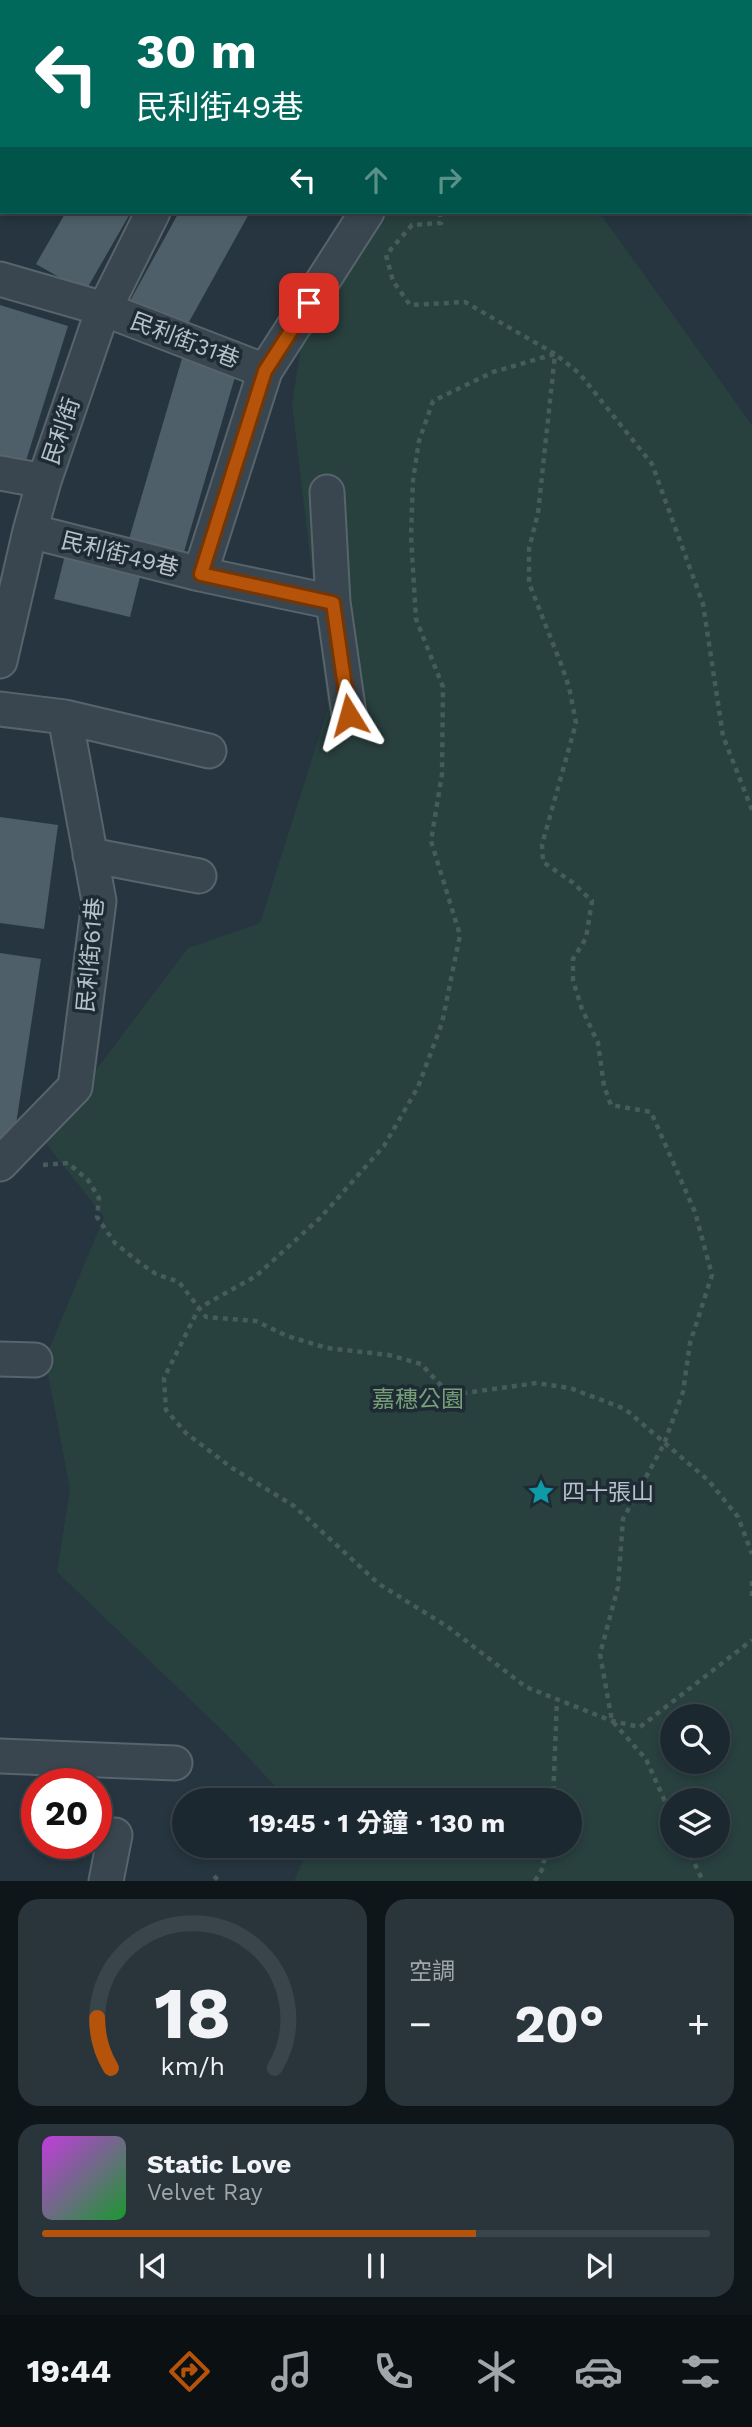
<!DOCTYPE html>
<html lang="zh-TW">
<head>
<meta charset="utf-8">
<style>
  body { margin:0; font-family:"Work Sans","Noto Sans TC",sans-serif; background:#29343b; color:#f1f3f6; height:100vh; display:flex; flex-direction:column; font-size:26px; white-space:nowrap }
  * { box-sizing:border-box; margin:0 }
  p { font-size:23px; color:#a0a6aa }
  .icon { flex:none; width:38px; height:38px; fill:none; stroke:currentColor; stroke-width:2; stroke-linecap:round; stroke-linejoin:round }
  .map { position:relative; height:1881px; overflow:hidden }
  .drawer { display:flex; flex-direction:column; gap:18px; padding:18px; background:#0f161a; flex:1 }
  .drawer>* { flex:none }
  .top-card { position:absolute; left:0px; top:0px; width:752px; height:214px; box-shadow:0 4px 10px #0003,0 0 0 2px #3a444b; background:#00695c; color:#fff; overflow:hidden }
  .controls { position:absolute; left:660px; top:1704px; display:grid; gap:14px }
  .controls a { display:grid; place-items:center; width:70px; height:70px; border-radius:50%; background:#1c282f; box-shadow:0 4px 10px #0003,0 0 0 2px #3a444b; font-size:35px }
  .speed { position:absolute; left:21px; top:1768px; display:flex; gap:14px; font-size:35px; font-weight:700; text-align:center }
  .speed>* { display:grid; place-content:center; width:91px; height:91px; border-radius:50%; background:#1c282f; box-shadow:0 4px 10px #0003,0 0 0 2px #3a444b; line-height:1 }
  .speed .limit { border:10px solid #d22; background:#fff; color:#111 }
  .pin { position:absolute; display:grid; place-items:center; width:60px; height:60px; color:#fff; margin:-30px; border-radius:14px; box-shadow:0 4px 10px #0006 }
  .me { position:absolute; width:77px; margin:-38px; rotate:352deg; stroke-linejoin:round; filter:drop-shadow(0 0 5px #0008) }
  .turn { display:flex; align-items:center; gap:24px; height:147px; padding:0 21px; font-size:32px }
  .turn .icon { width:91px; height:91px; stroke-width:2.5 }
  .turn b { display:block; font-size:49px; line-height:60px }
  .lanes { display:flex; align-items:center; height:66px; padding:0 21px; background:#0003; justify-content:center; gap:35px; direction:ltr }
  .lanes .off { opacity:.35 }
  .big { font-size:52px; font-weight:700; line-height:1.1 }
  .drawer .widget { flex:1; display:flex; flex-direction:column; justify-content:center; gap:10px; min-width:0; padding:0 24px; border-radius:21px; background:#29343b }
  .drawer .dial { align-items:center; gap:0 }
  .dial svg { height:182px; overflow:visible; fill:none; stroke:#3a444b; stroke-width:7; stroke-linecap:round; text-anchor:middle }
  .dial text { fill:#f1f3f6; stroke:none }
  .song { display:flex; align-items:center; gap:21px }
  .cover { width:84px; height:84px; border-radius:10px; background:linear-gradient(135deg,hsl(290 70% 55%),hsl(130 70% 35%)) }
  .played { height:7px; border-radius:4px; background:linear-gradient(90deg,#b45309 65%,#3a444b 65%) }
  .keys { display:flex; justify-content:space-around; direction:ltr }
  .heat { display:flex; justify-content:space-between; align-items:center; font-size:38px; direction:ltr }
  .drawer .tiles { flex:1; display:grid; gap:18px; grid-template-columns:1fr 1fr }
  .widget:last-child { grid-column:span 2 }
  .trip { position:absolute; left:172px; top:1788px; width:410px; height:70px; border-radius:35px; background:#1c282f; box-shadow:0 4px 10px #0003,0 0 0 2px #3a444b; font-weight:700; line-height:70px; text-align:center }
  .tab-bar { display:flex; height:112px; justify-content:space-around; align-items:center; background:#0b1013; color:#a0a6aa }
  .tab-bar .icon { width:49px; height:49px }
  .tab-bar .on { color:#b45309 }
  .tab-bar b { font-size:32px; color:#f1f3f6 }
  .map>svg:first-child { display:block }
  .green { fill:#28403e; fill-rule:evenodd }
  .building { fill:#4f5f69 }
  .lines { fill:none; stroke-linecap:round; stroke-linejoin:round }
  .minor-casing { stroke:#58646c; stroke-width:37 }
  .path { stroke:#465c5a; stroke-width:4.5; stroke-dasharray:5 5; stroke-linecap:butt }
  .minor { stroke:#3a464f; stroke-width:33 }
  .route-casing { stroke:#753606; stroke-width:18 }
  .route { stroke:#b45309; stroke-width:12 }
  .labels { text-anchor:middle; stroke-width:7; stroke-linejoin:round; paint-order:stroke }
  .street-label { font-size:23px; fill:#b6c1c9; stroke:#1f2b34 }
  .park-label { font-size:23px; fill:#769e77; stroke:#1f2b34 }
  .poi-label { font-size:23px; fill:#b6c1c9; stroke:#1f2b34; text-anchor:start }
</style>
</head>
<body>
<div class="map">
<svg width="752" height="1881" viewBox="0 0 752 1881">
  <rect width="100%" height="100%" fill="#26353f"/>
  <!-- green -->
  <path class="green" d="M 377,212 L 599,212 L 752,425 L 752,1881 L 294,1881 L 310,1846 L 569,1846 L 569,1801 L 289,1801 L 228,1736 L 57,1572 L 70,1489 L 45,1359 L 104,1217 L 43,1140 L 188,948 L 260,923 L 328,708 L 292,404 L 305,320 ZM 672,1717 L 718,1717 L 718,1762 L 672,1762 ZM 672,1801 L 718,1801 L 718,1846 L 672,1846 Z"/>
  <!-- building -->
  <path class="building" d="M 66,212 L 131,212 L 85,292 L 36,264 Z
    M 179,212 L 250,212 L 184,331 L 130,301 Z
    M 0,305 L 68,326 L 25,464 L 0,456 Z
    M 183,355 L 237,370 L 181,562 L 127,546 Z
    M 68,543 L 144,561 L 130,617 L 54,599 Z
    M 0,817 L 58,825 L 44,929 L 0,923 Z
    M 0,953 L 41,959 L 12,1151 L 0,1149 Z"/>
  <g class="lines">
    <!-- minor casing -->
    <g class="minor-casing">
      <path id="minor" d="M 203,0 L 205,2
        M 359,0 L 365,2
        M 647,0 L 649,2
        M 51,2 L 51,0
        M 283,2 L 285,0
        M 751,62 L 752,61
        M 751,103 L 752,102
        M 0,178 L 2,172
        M 0,279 L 104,309 L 265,371
        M 0,473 L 44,481
        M 327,492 L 333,602 L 349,714
        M 30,531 L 200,574 L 333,602
        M 200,574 L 265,371 L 367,212
        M 0,661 L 30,531 L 44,481 L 100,318 L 153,212
        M 0,709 L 65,717 L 209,751
        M 90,855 L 199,876
        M 0,1164 L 75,1087 L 99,901 L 65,717
        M 0,1359 L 35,1360
        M 0,1756 L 175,1763
        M 106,1881 L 115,1835"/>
    </g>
    <!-- path -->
    <path class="path" d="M 710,2 L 711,0
      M 440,212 L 441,223 L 412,225 L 386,255 L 393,281 L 410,305 L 465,302 L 555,354 L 538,513 L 529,549 L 529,583 L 561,664 L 569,687 L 576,723 L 542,845 L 543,862 L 572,882 L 592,901 L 586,938 L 573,959 L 573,981 L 582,1009 L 598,1043 L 604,1086 L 611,1105 L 651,1112 L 695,1212 L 712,1275 L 690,1343 L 683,1392 L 664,1444 L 623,1519 L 618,1587 L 600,1654 L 612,1721 L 646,1759 L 672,1817
      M 752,810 L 723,736 L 703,604 L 652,464 L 579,373 L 555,354 L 493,372 L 433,401 L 419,441 L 413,480 L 411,536 L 416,619 L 443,687 L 442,774 L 431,841 L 460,935 L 442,1023 L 418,1087 L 384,1146 L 320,1218 L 256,1276 L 199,1308 L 164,1378 L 166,1410 L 186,1433 L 232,1468 L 294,1506 L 379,1584 L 448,1627 L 526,1687 L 612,1721 L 640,1727 L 752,1640
      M 43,1165 L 68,1163 L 88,1180 L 99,1198 L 97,1217 L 115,1243 L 140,1263 L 156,1274 L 179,1282 L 206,1317 L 256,1321 L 287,1336 L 327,1348 L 389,1355 L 421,1364 L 450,1395 L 537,1383 L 570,1388 L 625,1409 L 709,1481 L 738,1517 L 752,1554
      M 752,1581 L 752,1597
      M 553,1801 L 557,1699
      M 686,1846 L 703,1881
      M 214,1876 L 219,1881
      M 535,1881 L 543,1868 L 546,1846"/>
    <!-- minor -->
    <use href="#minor" class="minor"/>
  </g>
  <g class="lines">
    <!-- route casing -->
    <g class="route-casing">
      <path id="route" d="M 309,303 L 265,371 L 201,574 L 333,603 L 349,715"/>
    </g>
    <!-- route -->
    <use href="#route" class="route"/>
  </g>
  <!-- icons -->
  <defs>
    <g id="sight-bare" transform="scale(2.1)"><path d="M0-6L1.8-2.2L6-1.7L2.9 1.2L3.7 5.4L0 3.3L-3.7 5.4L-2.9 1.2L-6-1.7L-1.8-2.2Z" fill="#0f9aa8" stroke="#1f2b34" stroke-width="2.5" paint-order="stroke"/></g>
  </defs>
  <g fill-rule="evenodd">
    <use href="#sight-bare" x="541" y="1492"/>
  </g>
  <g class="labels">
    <!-- street labels -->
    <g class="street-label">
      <text transform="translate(185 340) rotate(21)" y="8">民利街31巷</text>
      <text transform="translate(61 431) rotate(-71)" y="8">民利街</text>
      <text transform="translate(120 554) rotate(14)" y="8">民利街49巷</text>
      <text transform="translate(90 955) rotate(-85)" y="8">民利街61巷</text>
    </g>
    <!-- park labels -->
    <g class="park-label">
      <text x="418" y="1407">嘉穗公園</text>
    </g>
    <!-- poi labels -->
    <g class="poi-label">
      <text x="562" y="1500">四十張山</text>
    </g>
  </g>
</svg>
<div class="controls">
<a><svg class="icon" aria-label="search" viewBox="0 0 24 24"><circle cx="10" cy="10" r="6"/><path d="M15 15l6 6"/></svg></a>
<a><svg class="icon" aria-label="layers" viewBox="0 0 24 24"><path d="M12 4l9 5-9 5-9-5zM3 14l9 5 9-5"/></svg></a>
</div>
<div class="speed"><div class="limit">20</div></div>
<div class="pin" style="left:309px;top:303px;background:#d93025"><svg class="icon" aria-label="arrive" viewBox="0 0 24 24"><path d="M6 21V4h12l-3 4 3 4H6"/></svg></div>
<svg class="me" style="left:349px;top:715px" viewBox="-20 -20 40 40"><path d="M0-17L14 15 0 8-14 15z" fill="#b45309" stroke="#fff" stroke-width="4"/></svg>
<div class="trip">19:45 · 1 分鐘 · 130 m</div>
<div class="top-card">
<div class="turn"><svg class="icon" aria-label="left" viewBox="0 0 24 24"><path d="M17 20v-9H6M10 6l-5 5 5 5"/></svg><div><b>30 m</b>民利街49巷</div></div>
<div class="lanes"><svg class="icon" aria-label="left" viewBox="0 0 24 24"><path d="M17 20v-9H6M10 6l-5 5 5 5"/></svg><svg class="icon off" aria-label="ahead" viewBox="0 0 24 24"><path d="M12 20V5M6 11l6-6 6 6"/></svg><svg class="icon off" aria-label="right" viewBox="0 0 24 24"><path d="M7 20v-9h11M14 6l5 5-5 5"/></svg></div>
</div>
</div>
<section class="drawer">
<div class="tiles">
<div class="widget dial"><svg viewBox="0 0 100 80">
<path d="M14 69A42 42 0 1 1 86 69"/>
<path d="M14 69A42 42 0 0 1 8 47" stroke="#b45309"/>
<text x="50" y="56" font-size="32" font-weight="700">18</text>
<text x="50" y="72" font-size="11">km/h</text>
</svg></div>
<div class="widget"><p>空調</p>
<div class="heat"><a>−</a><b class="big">20°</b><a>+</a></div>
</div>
<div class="widget">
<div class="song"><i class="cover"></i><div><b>Static Love</b><p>Velvet Ray</p></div></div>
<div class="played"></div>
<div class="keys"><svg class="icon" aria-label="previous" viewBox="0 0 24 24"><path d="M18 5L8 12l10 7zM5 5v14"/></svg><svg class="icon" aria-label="pause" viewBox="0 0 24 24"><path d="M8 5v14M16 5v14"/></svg><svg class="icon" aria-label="next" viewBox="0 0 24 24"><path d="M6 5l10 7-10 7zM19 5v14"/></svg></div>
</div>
</div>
</section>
<nav class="tab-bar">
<b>19:44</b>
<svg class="icon on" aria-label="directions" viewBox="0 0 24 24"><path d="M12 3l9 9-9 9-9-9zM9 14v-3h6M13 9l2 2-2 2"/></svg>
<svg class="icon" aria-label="music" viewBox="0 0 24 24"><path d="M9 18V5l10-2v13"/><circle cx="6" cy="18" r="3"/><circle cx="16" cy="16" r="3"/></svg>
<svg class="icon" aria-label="phone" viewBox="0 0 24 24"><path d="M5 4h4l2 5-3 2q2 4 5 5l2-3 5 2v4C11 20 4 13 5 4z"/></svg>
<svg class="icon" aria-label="climate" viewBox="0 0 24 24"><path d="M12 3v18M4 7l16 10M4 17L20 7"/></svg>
<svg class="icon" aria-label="car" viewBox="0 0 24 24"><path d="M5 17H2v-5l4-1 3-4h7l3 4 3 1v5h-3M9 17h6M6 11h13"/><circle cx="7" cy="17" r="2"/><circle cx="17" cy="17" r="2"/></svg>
<svg class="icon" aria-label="filters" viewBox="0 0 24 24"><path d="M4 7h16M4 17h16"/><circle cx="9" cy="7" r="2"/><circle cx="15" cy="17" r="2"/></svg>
</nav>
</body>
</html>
